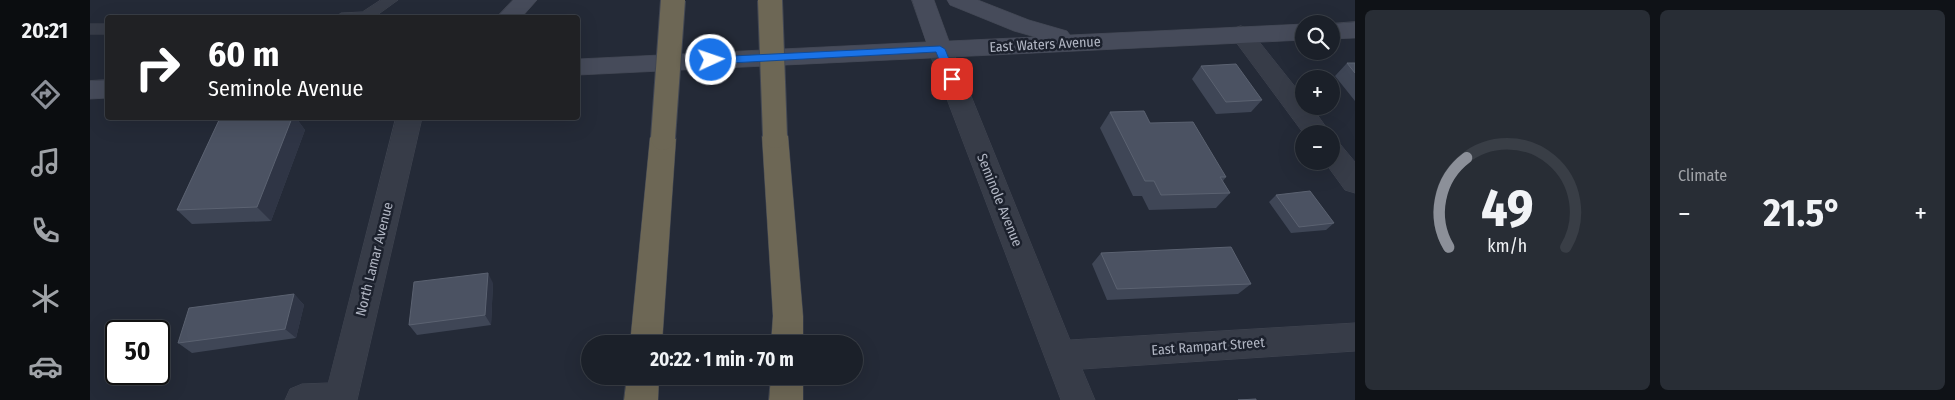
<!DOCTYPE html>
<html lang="en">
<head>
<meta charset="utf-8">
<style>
  body { margin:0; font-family:"Fira Sans Condensed",sans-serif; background:#282d35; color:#f1f3f6; height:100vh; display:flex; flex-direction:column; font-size:19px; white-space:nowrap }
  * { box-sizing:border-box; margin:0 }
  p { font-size:16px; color:#a0a3a8 }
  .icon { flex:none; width:28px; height:28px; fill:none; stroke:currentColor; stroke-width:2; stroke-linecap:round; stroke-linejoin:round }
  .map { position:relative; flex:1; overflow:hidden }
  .sheet { display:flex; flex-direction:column; gap:10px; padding:10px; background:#0f1217; width:600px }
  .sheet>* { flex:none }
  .banner { position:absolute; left:15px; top:15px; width:475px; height:105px; border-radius:5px; box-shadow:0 5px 20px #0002,0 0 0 1px #393e46; background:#202124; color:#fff; overflow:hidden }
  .tools { position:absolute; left:1205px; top:15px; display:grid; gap:10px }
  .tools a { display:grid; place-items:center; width:45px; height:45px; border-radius:50%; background:#1b2029; box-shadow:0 5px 20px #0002,0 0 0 1px #393e46; font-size:25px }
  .speed { position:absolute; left:15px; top:320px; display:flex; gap:10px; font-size:25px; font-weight:700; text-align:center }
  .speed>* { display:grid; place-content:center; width:65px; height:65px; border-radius:50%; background:#1b2029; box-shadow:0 5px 20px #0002,0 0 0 1px #393e46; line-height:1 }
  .speed .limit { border:2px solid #111; border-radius:8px; background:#fff; color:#111 }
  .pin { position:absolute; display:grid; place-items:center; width:42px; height:42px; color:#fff; margin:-21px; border-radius:10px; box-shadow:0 2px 8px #0006 }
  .me { position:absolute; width:55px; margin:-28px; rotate:87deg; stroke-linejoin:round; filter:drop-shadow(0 0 4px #0008) }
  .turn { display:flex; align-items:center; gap:18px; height:105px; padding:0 20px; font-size:22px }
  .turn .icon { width:65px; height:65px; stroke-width:2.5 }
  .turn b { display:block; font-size:35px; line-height:42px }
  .big { font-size:38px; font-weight:700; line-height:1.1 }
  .sheet .widget { flex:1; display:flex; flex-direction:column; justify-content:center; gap:8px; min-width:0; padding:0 18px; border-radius:8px; background:#282d35 }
  .sheet .dial { align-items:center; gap:0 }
  .dial svg { height:130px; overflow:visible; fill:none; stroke:#393e46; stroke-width:7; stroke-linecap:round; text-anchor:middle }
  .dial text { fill:#f1f3f6; stroke:none }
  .heat { display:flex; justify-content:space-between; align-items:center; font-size:28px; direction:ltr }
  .sheet .tiles { flex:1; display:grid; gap:10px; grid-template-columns:repeat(2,1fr) }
  .trip { position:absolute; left:491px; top:335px; width:282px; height:50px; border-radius:25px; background:#1b2029; box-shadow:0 5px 20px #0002,0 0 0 1px #393e46; font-weight:700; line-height:50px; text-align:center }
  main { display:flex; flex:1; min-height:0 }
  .menu { display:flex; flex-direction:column; width:90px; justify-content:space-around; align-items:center; background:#0b0d10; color:#a0a3a8 }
  .menu .icon { width:35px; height:35px }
  .menu .selected { color:#8c9099 }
  .menu b { font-size:22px; color:#f1f3f6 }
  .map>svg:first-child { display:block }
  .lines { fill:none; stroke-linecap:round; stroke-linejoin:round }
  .lane-casing { stroke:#404551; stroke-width:1 }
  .street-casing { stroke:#404551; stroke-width:1 }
  .secondary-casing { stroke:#404551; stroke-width:1 }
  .highway-casing { stroke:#424753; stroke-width:1 }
  .lane { fill:#373c48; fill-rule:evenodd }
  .street { fill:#373c48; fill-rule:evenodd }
  .secondary { fill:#464b5a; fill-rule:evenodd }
  .highway { fill:#6d6755; fill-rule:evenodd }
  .highway-bridge-casing { stroke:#424753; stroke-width:26; stroke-linecap:butt }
  .highway-bridge { stroke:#6d6755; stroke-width:24 }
  .wall { fill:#3f4656 }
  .shaded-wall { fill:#2f3545 }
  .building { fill:#4b5262; stroke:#5b6271 }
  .route { fill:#1a73e8; stroke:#114b97 }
  .labels { text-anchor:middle; stroke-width:5; stroke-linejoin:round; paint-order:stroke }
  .street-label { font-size:14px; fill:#b2b7c4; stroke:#1c212d }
</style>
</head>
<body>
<main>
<nav class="menu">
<b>20:21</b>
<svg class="icon selected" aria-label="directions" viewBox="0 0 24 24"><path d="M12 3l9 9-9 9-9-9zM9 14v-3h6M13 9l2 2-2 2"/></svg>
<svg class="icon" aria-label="music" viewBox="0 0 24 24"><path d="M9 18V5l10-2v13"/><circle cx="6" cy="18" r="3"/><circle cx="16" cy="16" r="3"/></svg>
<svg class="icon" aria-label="phone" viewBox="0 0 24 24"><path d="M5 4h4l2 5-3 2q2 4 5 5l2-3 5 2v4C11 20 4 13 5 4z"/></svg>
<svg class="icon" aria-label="climate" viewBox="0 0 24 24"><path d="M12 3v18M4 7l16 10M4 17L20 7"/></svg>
<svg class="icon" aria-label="car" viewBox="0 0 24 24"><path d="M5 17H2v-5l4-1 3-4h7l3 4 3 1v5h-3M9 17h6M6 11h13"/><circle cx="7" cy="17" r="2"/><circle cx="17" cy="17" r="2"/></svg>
</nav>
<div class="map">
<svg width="1265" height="400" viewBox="0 0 1265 400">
  <rect width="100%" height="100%" fill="#242a37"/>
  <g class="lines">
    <!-- lane casing -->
    <g class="lane-casing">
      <path id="lane" d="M 291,0 L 308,0 L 283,18 L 244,18 L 251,13 L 272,12 Z
        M 0,24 L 18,24 L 18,34 L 0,34 Z"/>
    </g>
    <!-- street casing -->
    <g class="street-casing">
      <path id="street" d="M 1151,26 L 1159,29 L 1214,98 L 1214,106 L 1221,106 L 1241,134 L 1214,134 L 1140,34 L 1143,29 Z
        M 850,41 L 858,43 L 862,49 L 980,340 L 1265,323 L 1265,351 L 992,369 L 1005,400 L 971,400 L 838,49 L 842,43 Z
        M 306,118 L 332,118 L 267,400 L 195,400 L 200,389 L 212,384 L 238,383 Z
        M 1241,141 L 1250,144 L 1265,162 L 1265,193 L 1255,190 L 1234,161 L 1241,161 Z"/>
    </g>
    <!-- secondary casing -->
    <g class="secondary-casing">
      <path id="secondary" d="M 423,0 L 447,0 L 431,18 L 406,18 Z
        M 822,0 L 844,0 L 859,41 L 945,37 L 924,31 L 860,5 L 857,0 L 888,0 L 939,20 L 977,31 L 980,35 L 1214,24 L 1214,40 L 488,75 L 488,59 L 836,42 Z
        M 1265,22 L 1265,38 L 1241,39 L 1240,24 Z
        M 18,80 L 18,98 L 0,99 L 0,81 Z"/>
    </g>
    <!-- highway casing -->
    <g class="highway-casing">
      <path id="highway" d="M 685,126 L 694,129 L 698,136 L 713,316 L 713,344 L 681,344 L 683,316 L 672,136 L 676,129 Z
        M 573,128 L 582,131 L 586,138 L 572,344 L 540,344 L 560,138 L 564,131 Z
        M 537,376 L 569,376 L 568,400 L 534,400 Z
        M 681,376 L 713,376 L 713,400 L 679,400 Z"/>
    </g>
    <!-- lane -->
    <use href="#lane" class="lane"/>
    <!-- street -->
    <use href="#street" class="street"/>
    <!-- secondary -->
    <use href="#secondary" class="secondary"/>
    <!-- highway -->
    <use href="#highway" class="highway"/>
    <!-- highway-bridge casing -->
    <g class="highway-bridge-casing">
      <path id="highway-bridge" d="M 680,0 L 685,136
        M 573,138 L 583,0"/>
    </g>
    <!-- highway-bridge -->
    <use href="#highway-bridge" class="highway-bridge"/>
  </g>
  <!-- wall -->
  <path class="wall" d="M 1257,63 L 1265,63 L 1265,101 L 1245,76 Z
    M 1111,66 L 1172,100 L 1161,112 L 1126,114 L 1102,79 Z
    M 1020,112 L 1060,123 L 1136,177 L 1133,181 L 1140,193 L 1126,208 L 1059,210 L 1052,196 L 1043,196 L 1010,128 Z
    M 130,118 L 206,118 L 215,130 L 181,221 L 102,224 L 87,210 Z
    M 1186,195 L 1244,223 L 1236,230 L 1201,233 L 1179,202 Z
    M 1011,253 L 1161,284 L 1148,294 L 1017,300 L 1002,264 Z
    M 403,283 L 401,325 L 327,335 L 319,325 Z
    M 204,294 L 214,305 L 206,338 L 102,353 L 88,343 Z"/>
  <!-- shaded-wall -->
  <path class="shaded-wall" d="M 202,118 L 206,118 L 215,130 L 181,221 L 167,207 Z
    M 398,273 L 403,283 L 401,325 L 395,315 Z
    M 204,294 L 214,305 L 206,338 L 195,329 Z"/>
  <!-- building -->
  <path class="building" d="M 1257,63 L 1265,63 L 1265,73 Z
    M 1146,64 L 1172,100 L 1136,102 L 1111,66 Z
    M 1054,111 L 1060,123 L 1103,122 L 1136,177 L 1130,177 L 1140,193 L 1071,195 L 1064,181 L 1055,181 L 1020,112 Z
    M 130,118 L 202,118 L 167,207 L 87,210 Z
    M 1220,191 L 1244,223 L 1209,227 L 1186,195 Z
    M 1141,247 L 1161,284 L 1027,289 L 1011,253 Z
    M 398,273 L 395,315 L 319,325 L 324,282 Z
    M 204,294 L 195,329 L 88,343 L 99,308 Z
    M 1166,399 L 1166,400 L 1148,400 Z"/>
  <!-- route -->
  <path class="route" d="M 850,46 L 855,49 L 867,79 L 865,82 L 858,82 L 846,52 L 621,64 L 616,60 L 621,57 Z"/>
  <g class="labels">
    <!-- street labels -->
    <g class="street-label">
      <text transform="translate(955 44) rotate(-3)" y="5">East Waters Avenue</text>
      <text transform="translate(910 200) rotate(68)" y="5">Seminole Avenue</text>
      <text transform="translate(284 259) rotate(-76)" y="5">North Lamar Avenue</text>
      <text transform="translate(1118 346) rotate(-4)" y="5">East Rampart Street</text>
    </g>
  </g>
</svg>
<div class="tools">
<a><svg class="icon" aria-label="search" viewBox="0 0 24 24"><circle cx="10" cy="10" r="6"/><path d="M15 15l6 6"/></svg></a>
<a>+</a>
<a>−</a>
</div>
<div class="speed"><div class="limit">50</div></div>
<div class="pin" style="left:862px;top:79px;background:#d93025"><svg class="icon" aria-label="arrive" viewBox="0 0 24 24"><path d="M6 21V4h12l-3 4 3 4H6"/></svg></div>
<svg class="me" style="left:621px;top:60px" viewBox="-20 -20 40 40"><circle r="17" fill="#1a73e8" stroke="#fff" stroke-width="3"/><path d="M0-11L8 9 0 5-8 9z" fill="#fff"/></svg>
<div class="trip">20:22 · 1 min · 70 m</div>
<div class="banner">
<div class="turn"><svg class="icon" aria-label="right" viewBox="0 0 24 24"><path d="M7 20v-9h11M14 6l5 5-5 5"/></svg><div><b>60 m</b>Seminole Avenue</div></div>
</div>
</div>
<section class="sheet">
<div class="tiles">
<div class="widget dial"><svg viewBox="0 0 100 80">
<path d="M14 69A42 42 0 1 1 86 69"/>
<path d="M14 69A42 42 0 0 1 25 14" stroke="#8c9099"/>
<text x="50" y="56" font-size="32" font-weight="700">49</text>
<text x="50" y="72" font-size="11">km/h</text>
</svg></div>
<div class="widget"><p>Climate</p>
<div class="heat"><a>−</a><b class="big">21.5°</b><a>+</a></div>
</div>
</div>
</section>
</main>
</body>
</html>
